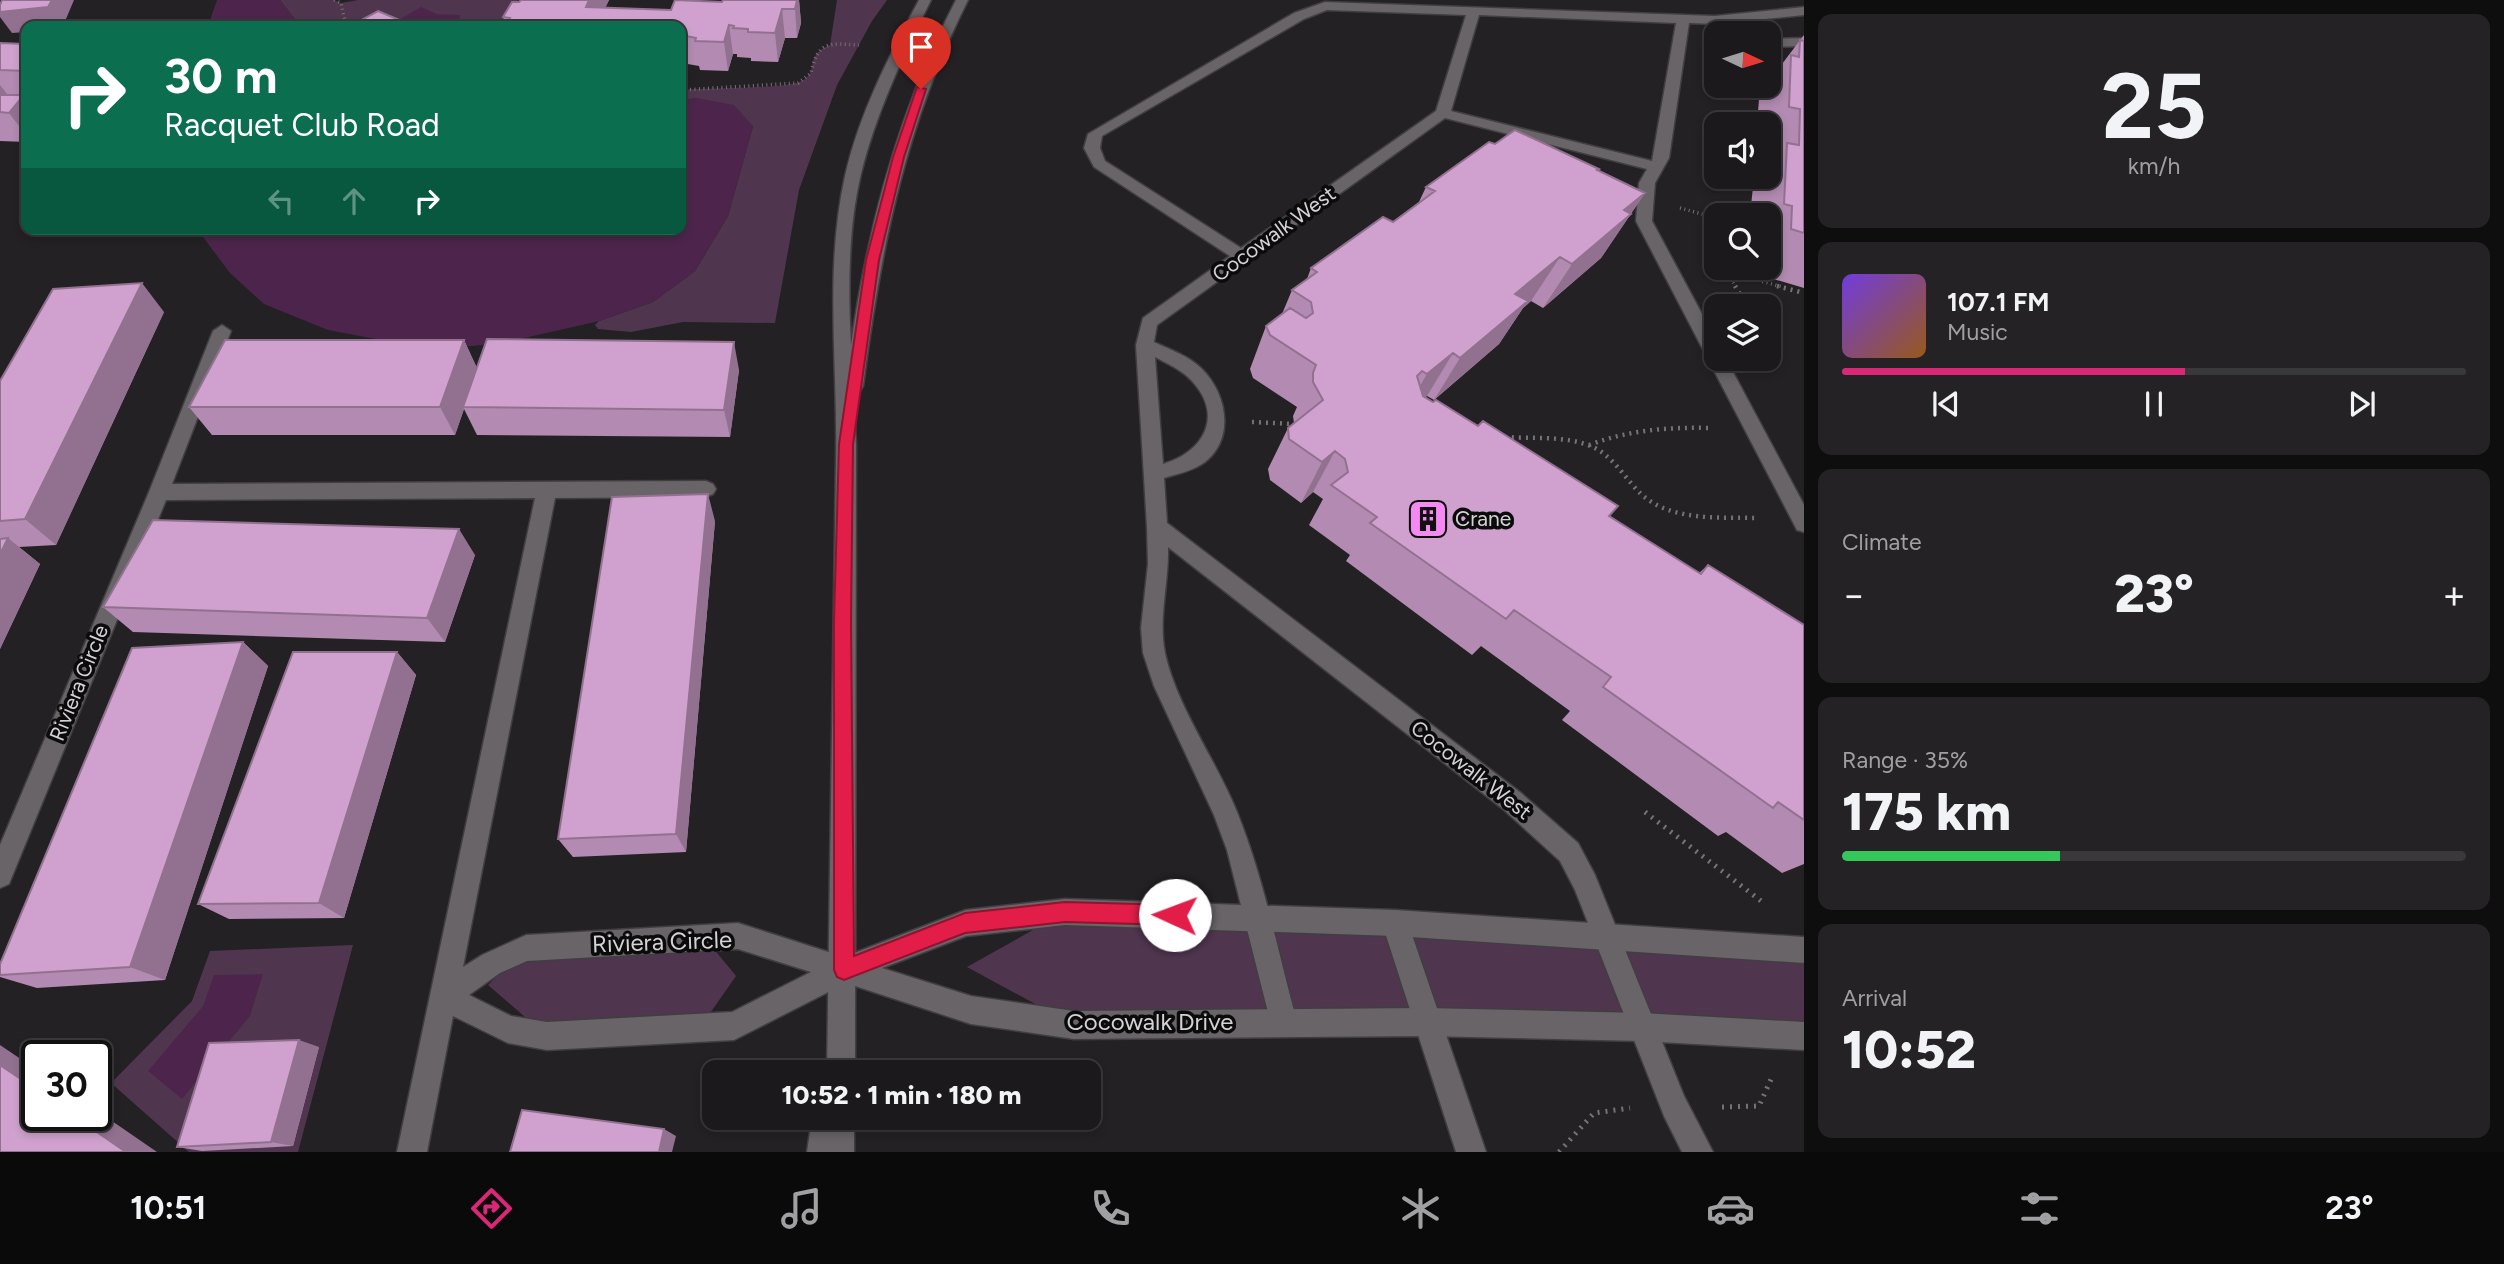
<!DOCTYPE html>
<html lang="en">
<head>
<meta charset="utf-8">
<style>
  body { margin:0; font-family:Figtree,sans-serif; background:#242224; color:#f1f3f6; height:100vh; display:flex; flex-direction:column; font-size:26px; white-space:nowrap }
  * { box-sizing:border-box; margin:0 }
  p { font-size:23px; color:#a0a0a3 }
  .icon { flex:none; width:38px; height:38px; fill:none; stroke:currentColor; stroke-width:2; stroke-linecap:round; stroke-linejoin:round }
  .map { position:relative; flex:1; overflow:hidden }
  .drawer { display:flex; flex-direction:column; gap:14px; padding:14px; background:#0f0e0f; width:700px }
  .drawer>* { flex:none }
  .banner { position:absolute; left:21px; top:21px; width:665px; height:214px; border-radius:14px; box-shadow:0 4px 10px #0003,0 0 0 2px #39383a; background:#0b6e4f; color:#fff; overflow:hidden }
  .needle { width:46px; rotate:94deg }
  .buttons { position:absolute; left:1704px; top:21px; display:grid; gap:14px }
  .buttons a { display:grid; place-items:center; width:77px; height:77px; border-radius:14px; background:#1b191b; box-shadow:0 4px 10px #0003,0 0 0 2px #39383a; font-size:35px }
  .speed { position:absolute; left:21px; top:1040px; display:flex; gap:14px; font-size:35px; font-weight:700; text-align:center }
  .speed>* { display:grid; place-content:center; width:91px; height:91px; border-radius:50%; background:#1b191b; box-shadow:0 4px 10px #0003,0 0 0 2px #39383a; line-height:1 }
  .speed .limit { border:4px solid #111; border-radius:10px; background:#fff; color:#111 }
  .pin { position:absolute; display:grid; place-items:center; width:60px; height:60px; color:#fff; margin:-72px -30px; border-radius:50% 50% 50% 0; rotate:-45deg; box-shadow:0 0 7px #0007 }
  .pin .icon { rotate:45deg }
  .me { position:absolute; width:77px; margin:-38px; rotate:272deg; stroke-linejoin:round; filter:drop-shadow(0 0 5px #0008) }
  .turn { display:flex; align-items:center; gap:24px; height:147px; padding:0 28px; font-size:32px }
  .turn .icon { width:91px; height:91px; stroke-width:2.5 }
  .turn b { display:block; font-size:49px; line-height:60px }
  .lanes { display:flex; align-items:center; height:66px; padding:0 28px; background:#0003; justify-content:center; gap:35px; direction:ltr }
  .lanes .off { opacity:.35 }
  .big { font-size:52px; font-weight:800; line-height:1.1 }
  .drawer .card { flex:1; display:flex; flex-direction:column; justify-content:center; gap:10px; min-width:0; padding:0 24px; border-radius:14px; background:#242224 }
  .drawer .dial { align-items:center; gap:0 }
  .dial b { font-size:91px; line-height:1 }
  .song { display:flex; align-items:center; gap:21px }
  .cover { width:84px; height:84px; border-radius:10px; background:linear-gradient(135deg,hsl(260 70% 55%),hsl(30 70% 35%)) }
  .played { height:7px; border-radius:4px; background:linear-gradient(90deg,#db2777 55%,#39383a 55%) }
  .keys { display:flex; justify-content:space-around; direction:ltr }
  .heat { display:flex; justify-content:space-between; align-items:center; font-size:38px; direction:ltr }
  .charge { height:10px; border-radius:5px; background:linear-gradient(90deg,#34c759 35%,#39383a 0) }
  .trip { position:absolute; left:702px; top:1060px; width:399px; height:70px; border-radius:14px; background:#1b191b; box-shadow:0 4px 10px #0003,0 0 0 2px #39383a; font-weight:800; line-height:70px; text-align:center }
  .tab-bar { display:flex; height:112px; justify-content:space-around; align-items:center; background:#0b0a0b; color:#a0a0a3 }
  .tab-bar .icon { width:49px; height:49px }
  .tab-bar .on { color:#db2777 }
  .tab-bar b { font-size:32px; color:#f1f3f6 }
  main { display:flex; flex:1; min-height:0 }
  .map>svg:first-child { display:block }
  .green { fill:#4f364e }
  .water { fill:#4d254c }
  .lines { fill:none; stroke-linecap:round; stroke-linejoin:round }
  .service-casing { stroke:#413e41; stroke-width:3 }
  .minor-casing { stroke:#413e41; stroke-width:3 }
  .tertiary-casing { stroke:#413e41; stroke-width:3 }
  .path-far2 { stroke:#757375; stroke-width:3.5; stroke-dasharray:1 3.5; stroke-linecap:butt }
  .path-far1 { stroke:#757375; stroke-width:4.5; stroke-dasharray:2 5; stroke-linecap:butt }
  .path { stroke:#757375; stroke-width:5; stroke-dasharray:2 6; stroke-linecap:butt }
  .service { fill:#686468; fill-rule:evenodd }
  .minor { fill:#686468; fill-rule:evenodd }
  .tertiary { fill:#686468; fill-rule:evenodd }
  .wall { fill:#b38ab1 }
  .shaded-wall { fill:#927190 }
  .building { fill:#d0a1ce; stroke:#927190; stroke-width:2 }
  .route { fill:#e11d48; stroke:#92132f; stroke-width:2 }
  .labels { text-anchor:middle; stroke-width:7; stroke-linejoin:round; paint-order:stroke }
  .street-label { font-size:21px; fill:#d4d2d4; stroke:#0c0b0c }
  .poi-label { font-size:21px; fill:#d4d2d4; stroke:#0c0b0c; text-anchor:start }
  .near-street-label { font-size:24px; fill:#d4d2d4; stroke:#0c0b0c }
</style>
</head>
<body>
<main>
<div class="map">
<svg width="1804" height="1152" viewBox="0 0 1804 1152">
  <rect width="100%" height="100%" fill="#242124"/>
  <!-- green -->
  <path class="green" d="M 280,0 L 334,0 L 341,3 L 358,0 L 518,0 L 506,26 L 300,26 Z
    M 837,0 L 887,0 L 872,21 L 837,85 L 799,190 L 775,323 L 683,322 L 631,332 L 598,329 L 595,325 L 599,321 L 653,302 L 695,271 L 728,216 L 753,126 L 697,98 L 681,101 L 681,90 C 704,88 788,89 802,81 C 821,70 802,57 830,45 Z
    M 1065,912 L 1804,950 L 1804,1036 L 1074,1025 L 967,967 Z
    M 704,937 L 736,976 L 699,1029 L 547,1036 L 488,985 L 526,948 Z
    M 353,945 L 298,1152 L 189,1152 L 111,1083 L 192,1001 L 210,951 Z"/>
  <!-- water -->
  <path class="water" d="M 217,0 L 280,0 L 300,26 L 208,26 Z
    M 421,7 L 437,14 L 461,15 L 455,26 L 405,26 L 395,22 Z
    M 697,98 L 734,105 L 753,126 L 728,216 L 695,271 L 653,302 L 599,321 L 503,343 L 450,348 L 402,344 L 328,330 L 264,304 L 230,273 L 197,229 L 681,229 L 681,101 Z
    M 263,974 L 250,1016 L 182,1099 L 148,1071 L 203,1006 L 214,975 Z"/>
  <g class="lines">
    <!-- service casing -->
    <g class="service-casing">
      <path id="service" d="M 1325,2 L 1715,16 L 1804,7 L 1804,15 L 1715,24 L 1689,23 L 1669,158 L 1655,183 L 1652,221 L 1717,342 L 1717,359 L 1726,359 L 1804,505 L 1804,532 L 1797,530 L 1636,221 L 1639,183 L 1647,169 L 1445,118 L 1157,325 L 1154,342 C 1171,350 1189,356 1202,369 C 1227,394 1235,438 1205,462 C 1193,471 1177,474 1164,478 L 1167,523 L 1521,793 L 1578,843 L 1595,875 L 1684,1096 L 1713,1152 L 1682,1152 L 1664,1116 L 1575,890 L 1560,861 L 1503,809 L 1168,547 C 1169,582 1158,618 1165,653 C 1176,705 1217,762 1237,812 C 1264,879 1278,952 1297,1022 L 1293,1032 L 1283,1036 L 1273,1032 L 1227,850 L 1214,815 L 1154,686 L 1143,653 L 1141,628 L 1148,564 L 1147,527 L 1136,345 L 1143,318 L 1230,256 L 1094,167 L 1084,148 L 1088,134 L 1294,13 ZM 1327,10 L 1466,15 L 1436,111 L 1241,248 L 1105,161 L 1100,148 L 1102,136 L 1304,19 ZM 1479,15 L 1676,23 L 1652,161 L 1451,111 ZM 1155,357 C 1168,364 1182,370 1192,381 C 1224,416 1204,452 1163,464 Z
        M 1804,38 L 1804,46 L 1769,47 L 1769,39 Z
        M 1395,910 L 1404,914 L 1408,923 L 1486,1152 L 1456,1152 L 1382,923 L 1386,914 Z"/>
    </g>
    <!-- minor casing -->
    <g class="minor-casing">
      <path id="minor" d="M 222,325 L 231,331 L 172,484 L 706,481 L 713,484 L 716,489 L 713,494 L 706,497 L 555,498 L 463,967 L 482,955 L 526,935 L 738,923 L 844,957 L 966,910 L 1065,899 L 1395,910 L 1804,937 L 1804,963 L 1395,936 L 1065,925 L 966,936 L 882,968 L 971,996 L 1074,1011 L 1426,1008 L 1641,1013 L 1804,1022 L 1804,1050 L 1641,1041 L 1426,1036 L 1074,1039 L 971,1024 L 846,983 L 734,1040 L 547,1050 L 508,1043 L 453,1016 L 427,1152 L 397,1152 L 535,498 L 166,500 L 9,884 L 0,888 L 0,845 L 149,492 L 213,331 ZM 738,949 L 811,972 L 732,1012 L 547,1022 L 511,1016 L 469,995 L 500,973 L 527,961 Z"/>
    </g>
    <!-- tertiary casing -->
    <g class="tertiary-casing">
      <path id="tertiary" d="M 919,0 L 931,0 C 903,56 876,113 861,174 C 848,228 848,289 851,345 C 868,224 899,109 956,0 L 968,0 C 905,126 881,247 863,386 L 860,391 L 853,392 L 856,444 L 855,1073 L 827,1073 C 830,868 833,664 836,460 C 838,366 824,270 845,176 C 859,114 889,56 919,0 Z
        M 812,1118 L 854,1118 L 854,1152 L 807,1152 Z"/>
    </g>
    <!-- path-far2 -->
    <path class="path-far2" d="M 334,0 L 341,3 L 346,26
      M 681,90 L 798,83 L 811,73 C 818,41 828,43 859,45
      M 1680,208 L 1717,218
      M 1736,287 L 1727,272 L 1783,287"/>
    <!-- path-far1 -->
    <path class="path-far1" d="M 1735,286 L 1747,306
      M 1777,286 L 1804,293
      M 1252,422 L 1294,424
      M 1505,437 C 1534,439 1568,435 1595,448 C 1614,458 1625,478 1640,493 C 1670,522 1720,517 1758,518
      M 1589,445 C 1629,430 1668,427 1711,428"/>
    <!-- path -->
    <path class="path" d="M 1645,812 L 1765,904
      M 1722,1107 L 1759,1106 L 1772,1077
      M 1559,1152 L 1594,1113 L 1630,1108"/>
    <!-- service -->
    <use href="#service" class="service"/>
    <!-- minor -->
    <use href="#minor" class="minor"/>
    <!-- tertiary -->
    <use href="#tertiary" class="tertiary"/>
  </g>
  <!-- wall -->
  <path class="wall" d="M 521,0 L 609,0 L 605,8 L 671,10 L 722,2 L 723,0 L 799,0 L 801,23 L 797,38 L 785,38 L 778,62 L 751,61 L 751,58 L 737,57 L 737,54 L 733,54 L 728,71 L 700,70 L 699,66 L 682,63 L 681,67 L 681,26 L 506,26 L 503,17 Z
    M 1804,35 L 1804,288 L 1753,273 L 1753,268 L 1769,268 L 1769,215 L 1750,215 L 1753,187 L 1760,177 L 1769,177 L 1769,124 L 1757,124 L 1759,99 L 1768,86 L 1769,86 L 1769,81 Z
    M 0,43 L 26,44 L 26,142 L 0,141 Z
    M 1495,144 L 1598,171 L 1645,193 L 1601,258 L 1543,308 L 1531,301 L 1523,308 L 1499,344 L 1434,400 L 1427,396 L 1425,397 L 1699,573 L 1708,565 L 1804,625 L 1804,864 L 1782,873 L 1726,832 L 1718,836 L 1562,720 L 1570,711 L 1481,646 L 1472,655 L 1346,561 L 1350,555 L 1309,525 L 1323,499 L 1313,492 L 1301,503 L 1270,480 L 1268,469 L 1288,428 L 1294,423 L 1293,416 L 1297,407 L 1253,378 L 1250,369 L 1266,326 L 1282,314 L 1292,290 L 1307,279 L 1311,268 L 1393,222 L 1418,204 L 1426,187 Z
    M 164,312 L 56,545 L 19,547 L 40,564 L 0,649 L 0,381 Z
    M 464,340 L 477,368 L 739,370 L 730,437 L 477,435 L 464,409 L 455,435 L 212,435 L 189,407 Z
    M 715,521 L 686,852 L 573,857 L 558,839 Z
    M 475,555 L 445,642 L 133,632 L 103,607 Z
    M 243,642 L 268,666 L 165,980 L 37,988 L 0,977 L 0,964 Z
    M 397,652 L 416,675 L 344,918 L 229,919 L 198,904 Z
    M 319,1047 L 293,1146 L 202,1151 L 177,1147 Z"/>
  <!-- shaded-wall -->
  <path class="shaded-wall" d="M 52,0 L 74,0 L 63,26 L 26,26 L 26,32 L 12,33 L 0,17 L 0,12 Z
    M 589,0 L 609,0 L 597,26 L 586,7 Z
    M 797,0 L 799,0 L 801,23 L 797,38 L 795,9 Z
    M 782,9 L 785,38 L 778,62 L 775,33 Z
    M 729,25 L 733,54 L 728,71 L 724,42 Z
    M 0,85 L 11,99 L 0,111 Z
    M 24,95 L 26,98 L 26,135 L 9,113 Z
    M 1645,193 L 1601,258 L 1543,308 L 1572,264 L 1624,210 Z
    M 1560,257 L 1531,301 L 1523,308 L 1499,344 L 1434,400 L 1460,358 L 1515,294 Z
    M 142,283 L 164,312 L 56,545 L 25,519 Z
    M 464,340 L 477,369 L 463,407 L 464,409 L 455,435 L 440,407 Z
    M 734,342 L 739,370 L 730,437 L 724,410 Z
    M 1453,353 L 1427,396 L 1402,416 L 1427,374 Z
    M 1335,451 L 1313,492 L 1301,503 L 1322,462 Z
    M 708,494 L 715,521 L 686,852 L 676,834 Z
    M 459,529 L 475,555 L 445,642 L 427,618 Z
    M 8,538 L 40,564 L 0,649 L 0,554 Z
    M 243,642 L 268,666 L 165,980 L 130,967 Z
    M 397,652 L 416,675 L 344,918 L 319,903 Z
    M 299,1040 L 319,1047 L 293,1146 L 271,1142 Z
    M 0,1045 L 37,1070 L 37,1090 L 0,1065 Z
    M 96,1110 L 157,1152 L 126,1152 L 72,1115 L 96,1115 Z
    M 664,1129 L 676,1136 L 672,1152 L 659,1152 Z"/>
  <!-- building -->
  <path class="building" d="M 2,0 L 52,0 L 48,7 L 0,12 L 0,5 Z
    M 521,0 L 589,0 L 586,7 L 671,10 L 675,0 L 722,2 L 723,0 L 797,0 L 795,9 L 782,9 L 775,33 L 748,32 L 748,29 L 733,28 L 734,26 L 729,25 L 724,42 L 695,41 L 696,38 L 681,35 L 681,26 L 506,26 L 510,18 L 503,17 L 512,2 L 519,2 Z
    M 378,11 L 409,24 L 405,26 L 363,26 L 356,23 Z
    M 1800,40 L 1804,41 L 1804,233 L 1791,229 L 1792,206 L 1784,204 L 1787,143 L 1799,145 L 1800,109 L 1789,107 L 1791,55 L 1799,57 Z
    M 0,43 L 26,44 L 26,71 L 0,70 Z
    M 0,95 L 24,95 L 9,113 L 0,112 Z
    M 1515,130 L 1599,169 L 1597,170 L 1645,193 L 1624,210 L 1631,214 L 1572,264 L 1560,257 L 1515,294 L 1528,301 L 1460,358 L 1453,353 L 1427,374 L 1422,371 L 1417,376 L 1423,396 L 1433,402 L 1436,400 L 1478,426 L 1483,421 L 1618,506 L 1609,516 L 1701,574 L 1708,565 L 1804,625 L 1804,820 L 1778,802 L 1773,808 L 1603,687 L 1611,677 L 1514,610 L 1506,619 L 1370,523 L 1377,517 L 1331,485 L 1348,472 L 1345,459 L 1335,451 L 1322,462 L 1289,439 L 1288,428 L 1323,400 L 1313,382 L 1313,373 L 1316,365 L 1270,335 L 1266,326 L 1290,308 L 1306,318 L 1313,313 L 1311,302 L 1292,290 L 1317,272 L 1311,268 L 1383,217 L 1393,222 L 1435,191 L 1426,187 L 1489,142 L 1495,144 Z
    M 142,283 L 25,519 L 0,521 L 0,381 L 53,289 Z
    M 487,339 L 734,342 L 724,410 L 463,407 Z
    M 225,340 L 464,340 L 440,407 L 189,407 Z
    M 708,494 L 676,834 L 558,839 L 612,497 Z
    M 153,520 L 459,529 L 427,618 L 103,607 Z
    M 8,538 L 0,554 L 0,539 Z
    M 243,642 L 130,967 L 0,975 L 0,964 L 132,648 Z
    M 293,652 L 397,652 L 319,903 L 198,904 Z
    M 299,1040 L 271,1142 L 177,1147 L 209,1043 Z
    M 0,1065 L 37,1090 L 37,1115 L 72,1115 L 126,1152 L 0,1152 Z
    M 522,1110 L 664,1129 L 659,1152 L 510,1152 Z"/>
  <!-- route -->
  <path class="route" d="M 917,87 L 926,89 L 904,157 L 879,260 L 853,444 L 851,621 L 854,956 L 965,913 L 1065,902 L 1175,905 L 1181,908 L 1184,915 L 1181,922 L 1175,925 L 1065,922 L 965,933 L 844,980 L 837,977 L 834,970 L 834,621 L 839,444 L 866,260 L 893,157 Z"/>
  <!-- icons -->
  <defs>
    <g id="building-square" transform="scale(2.0125)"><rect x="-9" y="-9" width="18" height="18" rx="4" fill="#f489f1" stroke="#0c0b0c"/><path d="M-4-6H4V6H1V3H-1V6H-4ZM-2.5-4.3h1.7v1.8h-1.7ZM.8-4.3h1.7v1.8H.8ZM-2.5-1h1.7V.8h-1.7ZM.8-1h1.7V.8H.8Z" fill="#111"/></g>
  </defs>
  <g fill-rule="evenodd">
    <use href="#building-square" x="1428" y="519"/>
  </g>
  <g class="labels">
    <!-- street labels -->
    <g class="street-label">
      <text transform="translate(1274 234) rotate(-36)" y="7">Cocowalk West</text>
      <text transform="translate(79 683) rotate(-68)" y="7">Riviera Circle</text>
      <text transform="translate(1471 770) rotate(38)" y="7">Cocowalk West</text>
    </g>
    <!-- poi labels -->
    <g class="poi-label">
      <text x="1455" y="526">Crane</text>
    </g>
    <!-- near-street labels -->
    <g class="near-street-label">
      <text transform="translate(662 942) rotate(-2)" y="8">Riviera Circle</text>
      <text x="1150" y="1030">Cocowalk Drive</text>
    </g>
  </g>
</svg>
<div class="buttons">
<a><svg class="needle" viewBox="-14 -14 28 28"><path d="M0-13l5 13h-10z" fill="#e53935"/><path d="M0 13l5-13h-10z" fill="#a0a0a3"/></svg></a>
<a><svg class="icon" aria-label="sound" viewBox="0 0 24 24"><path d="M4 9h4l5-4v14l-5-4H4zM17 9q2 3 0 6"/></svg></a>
<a><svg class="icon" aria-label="search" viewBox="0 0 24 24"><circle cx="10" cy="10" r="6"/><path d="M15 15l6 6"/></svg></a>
<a><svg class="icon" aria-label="layers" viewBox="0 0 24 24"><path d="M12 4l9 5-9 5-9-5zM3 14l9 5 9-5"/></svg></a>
</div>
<div class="speed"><div class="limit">30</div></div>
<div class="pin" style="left:921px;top:89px;background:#d93025"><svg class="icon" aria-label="arrive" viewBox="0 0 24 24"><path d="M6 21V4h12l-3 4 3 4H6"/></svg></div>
<svg class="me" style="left:1175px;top:915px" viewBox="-20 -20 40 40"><circle r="19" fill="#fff"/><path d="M0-13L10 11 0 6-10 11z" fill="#e11d48"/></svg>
<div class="trip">10:52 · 1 min · 180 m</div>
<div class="banner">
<div class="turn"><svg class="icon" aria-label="right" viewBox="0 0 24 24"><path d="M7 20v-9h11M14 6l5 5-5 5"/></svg><div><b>30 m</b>Racquet Club Road</div></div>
<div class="lanes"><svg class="icon off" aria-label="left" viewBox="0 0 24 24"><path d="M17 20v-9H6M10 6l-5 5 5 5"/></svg><svg class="icon off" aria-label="ahead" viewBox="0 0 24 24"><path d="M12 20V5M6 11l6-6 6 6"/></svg><svg class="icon" aria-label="right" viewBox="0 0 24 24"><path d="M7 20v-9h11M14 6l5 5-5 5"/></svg></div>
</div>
</div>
<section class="drawer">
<div class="card dial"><b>25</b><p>km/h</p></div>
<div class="card">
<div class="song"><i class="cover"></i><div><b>107.1 FM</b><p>Music</p></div></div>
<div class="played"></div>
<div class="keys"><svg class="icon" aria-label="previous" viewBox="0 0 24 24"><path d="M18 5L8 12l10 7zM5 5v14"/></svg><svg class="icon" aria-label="pause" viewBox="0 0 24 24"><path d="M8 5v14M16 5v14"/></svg><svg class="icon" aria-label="next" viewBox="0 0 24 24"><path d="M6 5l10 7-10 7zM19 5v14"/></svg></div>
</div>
<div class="card"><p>Climate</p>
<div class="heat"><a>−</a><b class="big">23°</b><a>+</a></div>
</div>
<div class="card"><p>Range · 35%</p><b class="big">175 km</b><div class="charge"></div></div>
<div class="card"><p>Arrival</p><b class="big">10:52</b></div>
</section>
</main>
<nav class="tab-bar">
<b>10:51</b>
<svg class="icon on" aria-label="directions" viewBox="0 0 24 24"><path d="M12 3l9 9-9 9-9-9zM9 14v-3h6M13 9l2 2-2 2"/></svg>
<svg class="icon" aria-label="music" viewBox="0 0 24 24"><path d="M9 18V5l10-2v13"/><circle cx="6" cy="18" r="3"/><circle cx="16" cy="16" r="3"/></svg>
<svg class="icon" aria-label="phone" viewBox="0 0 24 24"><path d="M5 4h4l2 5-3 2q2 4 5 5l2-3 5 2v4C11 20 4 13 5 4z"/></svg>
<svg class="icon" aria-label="climate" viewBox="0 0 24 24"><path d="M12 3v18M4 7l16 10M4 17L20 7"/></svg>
<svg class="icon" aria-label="car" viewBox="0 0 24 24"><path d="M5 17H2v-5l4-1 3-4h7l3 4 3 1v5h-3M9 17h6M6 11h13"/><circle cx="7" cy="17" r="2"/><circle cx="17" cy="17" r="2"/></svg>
<svg class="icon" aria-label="filters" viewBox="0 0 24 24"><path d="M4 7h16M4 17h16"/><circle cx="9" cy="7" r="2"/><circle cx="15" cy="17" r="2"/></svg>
<b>23°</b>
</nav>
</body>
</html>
